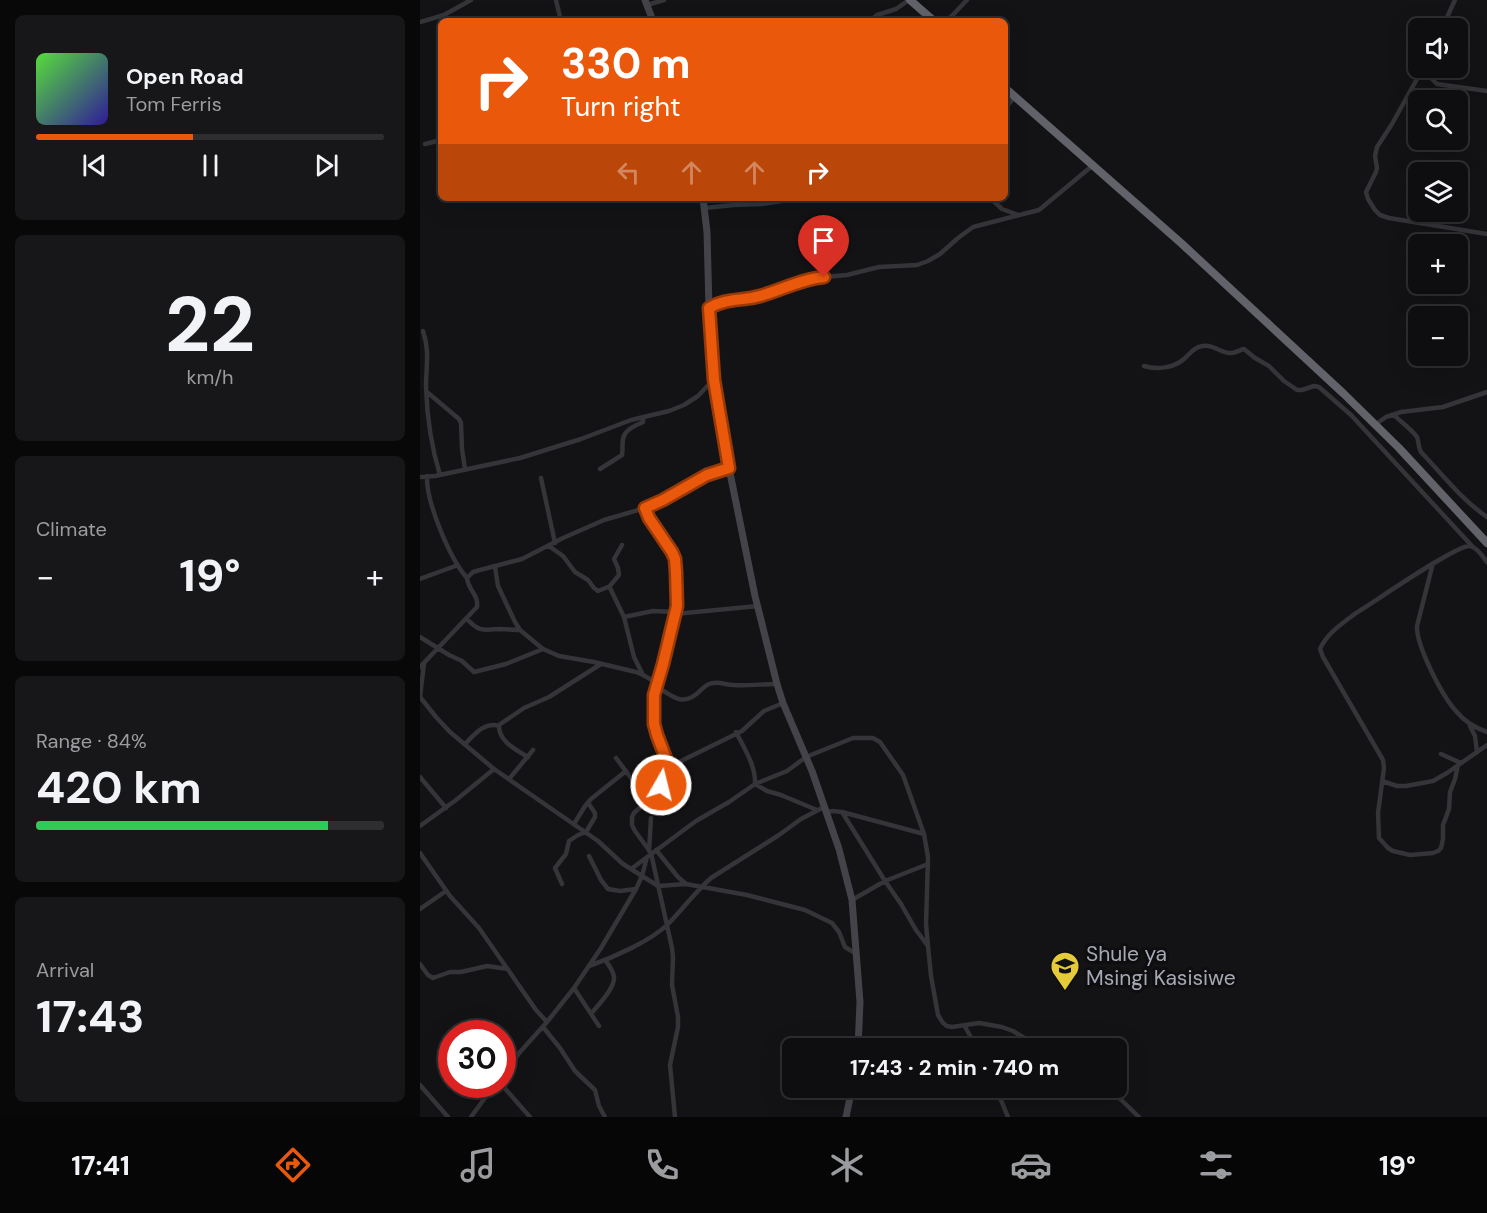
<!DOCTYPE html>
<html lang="en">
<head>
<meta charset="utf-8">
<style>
  body { margin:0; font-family:"DM Sans",sans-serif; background:#171719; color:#f1f3f6; height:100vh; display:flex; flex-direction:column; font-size:22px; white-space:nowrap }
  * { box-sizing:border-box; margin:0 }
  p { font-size:20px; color:#9b9c9f }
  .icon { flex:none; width:33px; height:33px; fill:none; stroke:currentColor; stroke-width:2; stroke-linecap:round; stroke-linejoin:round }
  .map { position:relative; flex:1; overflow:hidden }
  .details { display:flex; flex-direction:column; gap:15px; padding:15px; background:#080809; width:420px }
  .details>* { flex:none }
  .top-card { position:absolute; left:18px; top:18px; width:570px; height:183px; border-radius:9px; box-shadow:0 6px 24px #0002,0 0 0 2px #2e2e30; background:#ea580c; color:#fff; overflow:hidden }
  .tools { position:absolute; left:988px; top:18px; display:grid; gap:12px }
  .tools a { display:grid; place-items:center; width:60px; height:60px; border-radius:9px; background:#0e0e10; box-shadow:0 6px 24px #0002,0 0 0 2px #2e2e30; font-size:30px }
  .speed { position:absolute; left:18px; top:1020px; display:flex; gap:12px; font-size:30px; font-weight:700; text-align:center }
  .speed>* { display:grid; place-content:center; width:78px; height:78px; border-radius:50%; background:#0e0e10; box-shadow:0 6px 24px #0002,0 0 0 2px #2e2e30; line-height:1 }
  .speed .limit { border:9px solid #d22; background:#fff; color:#111 }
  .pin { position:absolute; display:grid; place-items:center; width:51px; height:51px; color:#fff; margin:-62px -26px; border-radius:50% 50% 50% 0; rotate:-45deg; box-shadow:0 0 6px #0007 }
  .pin .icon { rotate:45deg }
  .me { position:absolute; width:66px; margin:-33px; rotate:8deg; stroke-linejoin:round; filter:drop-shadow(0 0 4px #0008) }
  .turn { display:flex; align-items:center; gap:21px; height:126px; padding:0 24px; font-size:27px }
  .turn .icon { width:78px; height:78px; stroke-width:2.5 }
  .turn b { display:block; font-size:42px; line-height:51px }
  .lanes { display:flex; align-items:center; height:57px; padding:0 24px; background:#0003; justify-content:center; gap:30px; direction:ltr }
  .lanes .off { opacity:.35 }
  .big { font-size:45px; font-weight:700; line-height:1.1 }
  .details .card { flex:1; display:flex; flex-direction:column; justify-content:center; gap:9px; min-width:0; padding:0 21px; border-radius:9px; background:#171719 }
  .details .dial { align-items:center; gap:0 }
  .dial b { font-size:78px; line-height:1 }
  .song { display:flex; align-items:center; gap:18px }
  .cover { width:72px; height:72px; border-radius:9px; background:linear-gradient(135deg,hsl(110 70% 55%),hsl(250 70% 35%)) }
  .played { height:6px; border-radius:3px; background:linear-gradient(90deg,#ea580c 45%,#2e2e30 45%) }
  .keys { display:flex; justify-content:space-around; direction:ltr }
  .heat { display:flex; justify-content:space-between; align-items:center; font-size:33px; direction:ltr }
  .charge { height:9px; border-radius:4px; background:linear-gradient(90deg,#34c759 84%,#2e2e30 0) }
  .trip { position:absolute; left:362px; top:1038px; width:345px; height:60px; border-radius:9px; background:#0e0e10; box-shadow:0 6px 24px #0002,0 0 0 2px #2e2e30; font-weight:700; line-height:60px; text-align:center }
  .tab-bar { display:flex; height:96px; justify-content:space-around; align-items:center; background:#060606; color:#9b9c9f }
  .tab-bar .icon { width:42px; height:42px }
  .tab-bar .current { color:#ea580c }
  .tab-bar b { font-size:27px; color:#f1f3f6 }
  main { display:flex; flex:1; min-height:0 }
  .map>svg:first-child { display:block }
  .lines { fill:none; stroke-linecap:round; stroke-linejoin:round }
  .street { stroke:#343439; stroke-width:4.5 }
  .secondary { stroke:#434349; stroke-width:7 }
  .highway { stroke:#61626a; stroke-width:8 }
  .route-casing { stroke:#983908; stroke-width:15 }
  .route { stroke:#ea580c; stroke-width:10 }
  .labels { text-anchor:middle; stroke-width:6; stroke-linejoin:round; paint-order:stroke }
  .poi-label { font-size:21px; fill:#a6a8b4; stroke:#0e0e10; text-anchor:start }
</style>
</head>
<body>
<main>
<section class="details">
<div class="card">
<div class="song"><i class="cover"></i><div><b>Open Road</b><p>Tom Ferris</p></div></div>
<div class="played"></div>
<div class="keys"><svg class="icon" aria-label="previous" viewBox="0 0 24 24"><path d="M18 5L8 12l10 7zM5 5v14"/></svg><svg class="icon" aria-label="pause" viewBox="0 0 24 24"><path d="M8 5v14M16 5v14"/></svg><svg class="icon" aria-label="next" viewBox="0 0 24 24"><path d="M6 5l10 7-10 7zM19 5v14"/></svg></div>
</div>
<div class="card dial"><b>22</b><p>km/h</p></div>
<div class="card"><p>Climate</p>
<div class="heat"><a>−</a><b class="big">19°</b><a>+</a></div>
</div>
<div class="card"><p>Range · 84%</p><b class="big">420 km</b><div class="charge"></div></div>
<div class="card"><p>Arrival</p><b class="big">17:43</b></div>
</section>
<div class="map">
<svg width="1067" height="1117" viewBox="0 0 1067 1117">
  <rect width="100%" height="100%" fill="#131315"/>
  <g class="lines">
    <!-- street -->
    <path class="street" d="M 136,0 L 141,21
      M 227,5 L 244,0
      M 450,21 L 457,15 L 476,9 L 489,0
      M 527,21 L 547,0
      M 0,22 L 24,15 L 51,0
      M 1022,28 L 1035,0
      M 1003,68 L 972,124 L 957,147 L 955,156 L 957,168 L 956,172 L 946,192 L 948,199 L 955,210 L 960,215 L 969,218 L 1067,234
      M 1012,68 L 1010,77 L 1017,84 L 1067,91
      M 585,108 L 595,97
      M 5,144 L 21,140
      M 570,198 L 582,209 L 598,215
      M 285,208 L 314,205 L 341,204 L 381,198
      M 289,308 L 301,302 L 339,296 L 393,278 L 427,275 L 459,267 L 497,265 L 508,261 L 520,254 L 538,238 L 553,227 L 619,210 L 672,166
      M 3,331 C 10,351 6,366 6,387 C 7,417 11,446 20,475
      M 724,366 C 737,370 754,368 764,359 C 771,353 774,347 783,346 C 793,344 801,353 810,353 C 815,353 820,350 824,349 L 835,358 L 849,366 L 864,381 L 877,390 L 882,390 L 894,386 L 899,387 L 931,415 L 1052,546
      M 7,392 L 39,419 L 41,423 L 42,449 L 45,469
      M 974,415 C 981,422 991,429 997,437 C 999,442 998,447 1001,452 C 1022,474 1042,500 1067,517
      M 956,424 L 966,417 L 981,412 L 1023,407 L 1067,392
      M 180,469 L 202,455 C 203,450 202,444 203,439 C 205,429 215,426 223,422 L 223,417
      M 7,476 C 6,502 30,559 47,578
      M 0,477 L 15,476 L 100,458 L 161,439 L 211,420 L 249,411 L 264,405 L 278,396 L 294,379
      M 121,478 L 135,543
      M 225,508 L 229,518 L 252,552 L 255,562 L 257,606 L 243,664 L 234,695 L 234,724 L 237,735 L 248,764 L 239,790 L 214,813 L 212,817 L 212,825 L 215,831 L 231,853 L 252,948 L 253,957 L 252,985 L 258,1017 L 258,1027 L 250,1065 L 255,1117
      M 129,546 L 143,556 L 155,572 L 168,580 L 174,588 L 178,591 L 188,587 L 190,588 L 204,617 L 214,657 L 223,675
      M 1013,563 L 997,626 C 996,645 1022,696 1036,711 C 1044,721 1055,728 1067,732
      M 75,567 L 78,586 L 95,622 L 100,630 L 123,649 L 139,656 L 174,662 L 216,672 L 223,675 L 237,683
      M 0,579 L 38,565
      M 189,587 L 199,575 L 198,568 L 194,559 L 202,545
      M 255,614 L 338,606
      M 204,617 L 233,611 L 255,612
      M 47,619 C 59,632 63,630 79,629 C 86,629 93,630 100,630
      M 0,637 L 29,655 L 42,661 L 54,672 L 86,664 L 123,649
      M 0,667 L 57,607 C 59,595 48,590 47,578 L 53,572 L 60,570 L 102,559 L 143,538 L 184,520 L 225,508 L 243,500 L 287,475 L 309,468
      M 236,686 C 254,698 264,708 282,689 C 286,685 289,683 294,683 C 301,682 307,685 313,685 C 328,686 343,684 357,684
      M 0,697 L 16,717 L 30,732 L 74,769 L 178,841 L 203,864 L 238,886 L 266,884
      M 0,697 L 4,664
      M 1050,726 L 1055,736 L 1057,752
      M 316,732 C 324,748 336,766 335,784 L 347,791 L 361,795 L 397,810
      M 45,744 C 54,735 65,721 79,726
      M 1021,754 L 1041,763
      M 108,757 C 96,750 78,741 79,725 L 104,708 L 129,697 L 181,664
      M 196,758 L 214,782 L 223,805
      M 248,764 L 259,762 L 322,731 L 344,711 L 363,703
      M 1038,765 L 1035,779 L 1030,792 L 1029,809 L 1023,825 L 1023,839 L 1021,848 L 1018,851 L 1013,853 L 990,855 L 973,851 L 968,848 L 959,838 L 958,813 L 964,768 L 963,760 L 903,657 L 900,649 C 907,633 923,623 936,613 C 953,603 1037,544 1050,546 C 1057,547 1063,557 1067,562
      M 0,777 L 26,808
      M 89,779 L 113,750
      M 962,781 L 977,786 L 986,786 L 1013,781 L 1027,773 L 1067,745
      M 407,812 L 413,811 L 422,812 L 504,834
      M 422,812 L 465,881 L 481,904 L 496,930 L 508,946 L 511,976 L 518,1015 L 523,1023 L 527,1026 L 532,1027 L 559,1023 L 582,1027 L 593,1031 L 621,1048
      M 154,824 L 165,806 L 171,799 L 206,771
      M 0,826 L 36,800 L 74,769
      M 236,850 L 258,877 L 266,884 L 327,895 L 385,910 L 412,923 L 419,932 L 425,947 L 435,953
      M 229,851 L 231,818
      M 0,853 L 30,896 L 59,928 L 116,1010 L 127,1022
      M 169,856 L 181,880 L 188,889 L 200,891 L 216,889
      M 211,869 L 276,821 L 309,802 L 335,784 L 367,771 L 386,757 L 433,738 L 453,738 L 460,742 L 483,775 L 504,834 L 508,857 L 506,924 L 508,946
      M 142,884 L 135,868 L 146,854 L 149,841 L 158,835 L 166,832 L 175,817 L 175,813 L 168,803
      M 432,900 L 465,881 L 508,864
      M 0,909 L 26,891
      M 0,964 L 8,975 L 13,978 L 30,972 L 41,972 L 67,966 L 88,969
      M 169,966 C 192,958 231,941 248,924 C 263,909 275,892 291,878 L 359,835 L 381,819 L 404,807
      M 154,988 L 179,1026
      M 171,1014 C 178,1005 195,988 194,977 C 193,970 189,965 185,960
      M 544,1025 L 557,1048
      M 123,1027 L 140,1048 L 155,1071 L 175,1090 L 179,1106 L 185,1117
      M 82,1075 L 100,1052 L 127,1022 L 154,988 L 181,948 L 216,889 L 222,876 L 227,857
      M 81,1084 L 110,1117
      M 0,1085 L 28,1117
      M 576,1088 L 588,1117
      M 689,1088 L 719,1117
      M 51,1117 L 75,1084"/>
    <!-- secondary -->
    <path class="secondary" d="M 225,0 L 233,21
      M 283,198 L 287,232 L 289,308 L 294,379 L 309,468 L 335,596 L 357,684 L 363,703 L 392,771 L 419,849 L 432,900 L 440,1002 L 438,1048
      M 426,1117 L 432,1088"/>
    <!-- highway -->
    <path class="highway" d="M 490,0 L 514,21
      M 585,88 L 761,243 L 924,394 L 979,448 L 1067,543"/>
  </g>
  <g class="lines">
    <!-- route casing -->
    <g class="route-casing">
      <path id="route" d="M 241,785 L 248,764 L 237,735 L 234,724 L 234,695 L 243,664 L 257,606 L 256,572 L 255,559 L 252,552 L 229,518 L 225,508 L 243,500 L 287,475 L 309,468 L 294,380 L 289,308 C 305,298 323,301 340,296 C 362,290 381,279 404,277"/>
    </g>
    <!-- route -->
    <use href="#route" class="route"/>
  </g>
  <!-- icons -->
  <defs>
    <g id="school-pin" transform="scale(1.5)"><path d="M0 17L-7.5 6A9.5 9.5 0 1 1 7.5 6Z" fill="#e7ca39" stroke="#0e0e10"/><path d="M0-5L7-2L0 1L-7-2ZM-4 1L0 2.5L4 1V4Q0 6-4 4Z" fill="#111"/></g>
  </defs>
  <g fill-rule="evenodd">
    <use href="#school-pin" x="645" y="966"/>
  </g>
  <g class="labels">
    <!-- poi labels -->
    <g class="poi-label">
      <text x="666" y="961">Shule ya<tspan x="666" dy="24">Msingi Kasisiwe</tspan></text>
    </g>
  </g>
</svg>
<div class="tools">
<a><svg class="icon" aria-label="sound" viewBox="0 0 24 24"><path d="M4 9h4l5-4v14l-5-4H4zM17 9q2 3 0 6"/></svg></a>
<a><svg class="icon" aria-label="search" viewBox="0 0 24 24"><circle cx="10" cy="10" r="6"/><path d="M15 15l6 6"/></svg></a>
<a><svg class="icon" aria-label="layers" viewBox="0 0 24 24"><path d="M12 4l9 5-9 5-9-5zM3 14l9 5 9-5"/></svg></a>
<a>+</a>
<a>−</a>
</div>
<div class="speed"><div class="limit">30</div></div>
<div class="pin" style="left:404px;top:277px;background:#d93025"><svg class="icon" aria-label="arrive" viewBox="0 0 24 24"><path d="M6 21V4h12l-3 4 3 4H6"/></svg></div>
<svg class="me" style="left:241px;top:785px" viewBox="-20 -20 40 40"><circle r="17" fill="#ea580c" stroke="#fff" stroke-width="3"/><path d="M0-11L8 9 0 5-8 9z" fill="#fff"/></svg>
<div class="trip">17:43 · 2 min · 740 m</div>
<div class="top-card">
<div class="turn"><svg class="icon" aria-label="right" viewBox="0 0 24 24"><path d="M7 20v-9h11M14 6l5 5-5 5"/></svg><div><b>330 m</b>Turn right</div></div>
<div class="lanes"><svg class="icon off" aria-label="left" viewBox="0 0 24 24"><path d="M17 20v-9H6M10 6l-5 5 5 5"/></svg><svg class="icon off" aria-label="ahead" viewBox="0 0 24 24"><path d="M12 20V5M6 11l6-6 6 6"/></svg><svg class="icon off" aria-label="ahead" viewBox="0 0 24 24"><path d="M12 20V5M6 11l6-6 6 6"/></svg><svg class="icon" aria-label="right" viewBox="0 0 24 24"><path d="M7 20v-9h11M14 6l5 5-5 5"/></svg></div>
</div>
</div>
</main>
<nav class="tab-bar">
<b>17:41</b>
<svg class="icon current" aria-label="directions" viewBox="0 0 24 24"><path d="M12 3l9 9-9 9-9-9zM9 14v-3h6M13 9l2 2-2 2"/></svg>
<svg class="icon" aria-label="music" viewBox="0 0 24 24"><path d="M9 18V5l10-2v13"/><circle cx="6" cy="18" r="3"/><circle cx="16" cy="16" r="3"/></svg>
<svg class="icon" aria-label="phone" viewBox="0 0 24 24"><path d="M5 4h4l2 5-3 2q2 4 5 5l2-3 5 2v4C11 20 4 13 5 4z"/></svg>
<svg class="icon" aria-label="climate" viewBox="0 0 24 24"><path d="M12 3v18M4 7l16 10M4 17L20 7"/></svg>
<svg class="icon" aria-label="car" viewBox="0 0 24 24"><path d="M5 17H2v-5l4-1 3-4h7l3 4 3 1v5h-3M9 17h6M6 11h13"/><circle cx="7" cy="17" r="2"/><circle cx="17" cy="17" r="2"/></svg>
<svg class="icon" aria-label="filters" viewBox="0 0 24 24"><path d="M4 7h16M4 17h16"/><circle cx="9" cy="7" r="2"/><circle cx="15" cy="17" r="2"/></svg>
<b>19°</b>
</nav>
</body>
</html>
